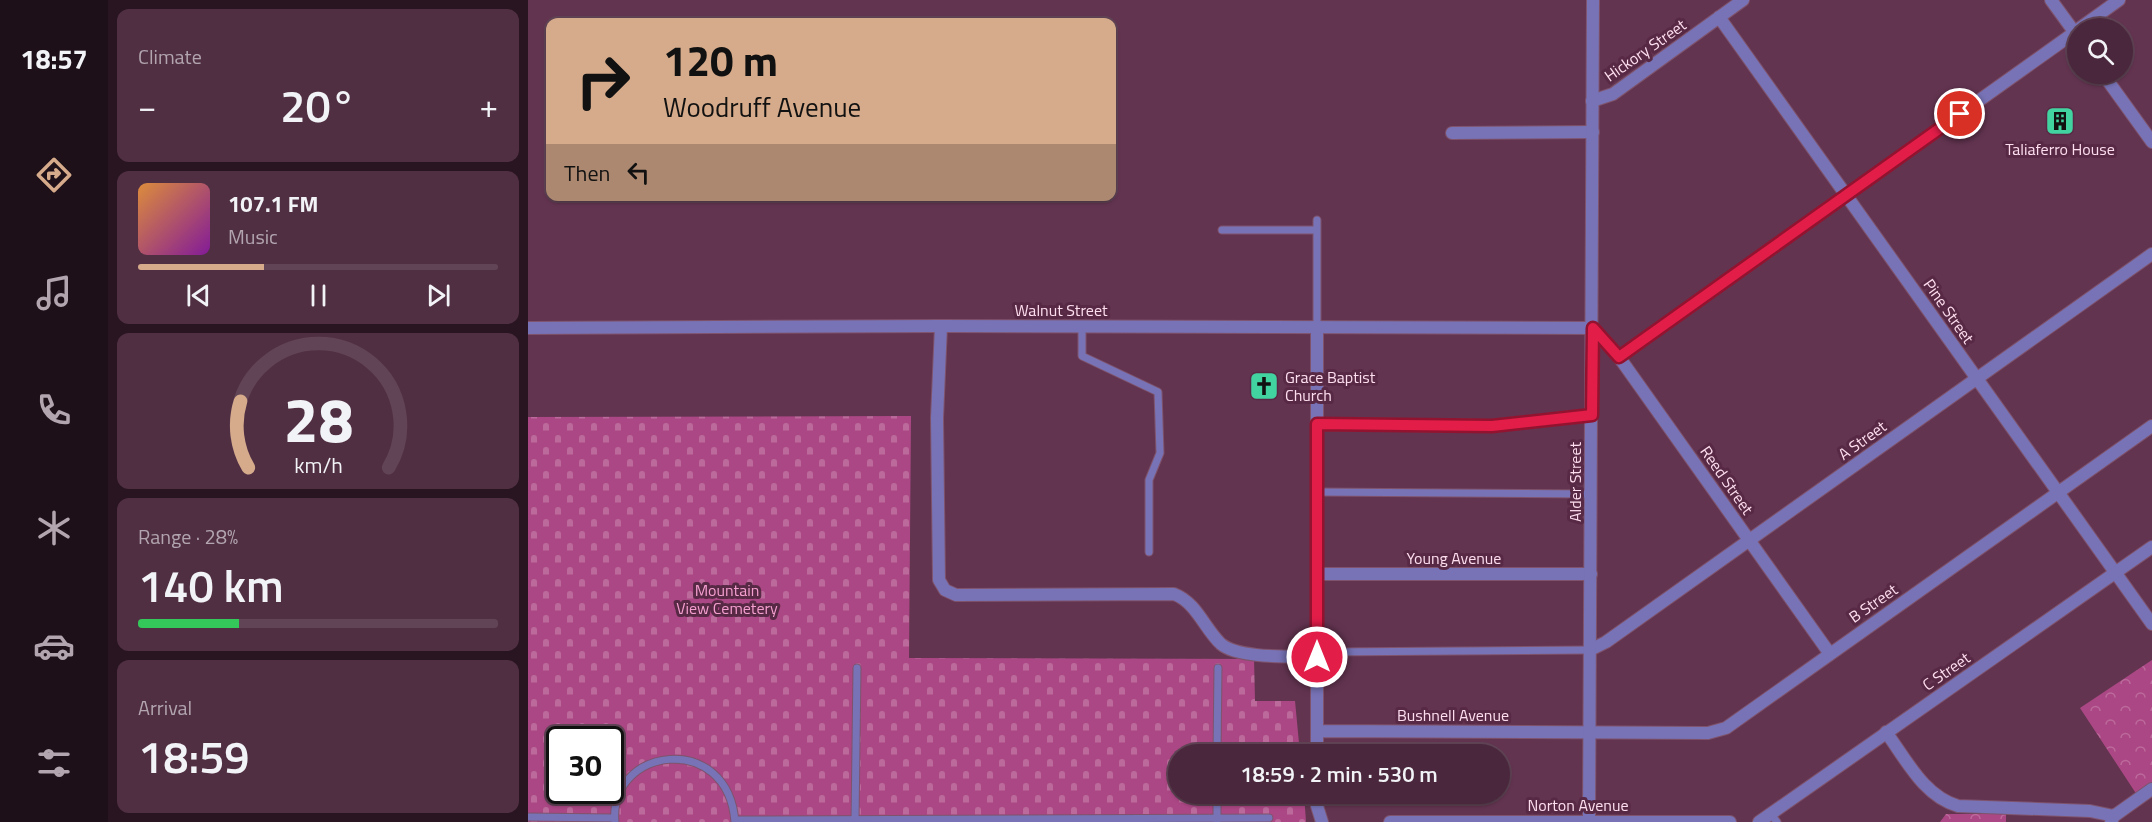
<!DOCTYPE html>
<html lang="en">
<head>
<meta charset="utf-8">
<style>
  body { margin:0; font-family:"Titillium Web",sans-serif; background:#512f43; color:#f1f3f6; height:100vh; display:flex; flex-direction:column; font-size:22px; white-space:nowrap }
  * { box-sizing:border-box; margin:0 }
  p { font-size:20px; color:#b2a5af }
  .icon { flex:none; width:33px; height:33px; fill:none; stroke:currentColor; stroke-width:2; stroke-linecap:round; stroke-linejoin:round }
  .map { position:relative; flex:1; overflow:hidden }
  .drawer { display:flex; flex-direction:column; gap:9px; padding:9px; background:#291521; width:420px }
  .drawer>* { flex:none }
  .hud { position:absolute; left:18px; top:18px; width:570px; height:183px; border-radius:12px; box-shadow:0 2px 4px #0004,0 0 0 2px #614456; background:#d6ab8b; color:#111; overflow:hidden }
  .controls { position:absolute; left:1539px; top:18px; display:grid; gap:12px }
  .controls a { display:grid; place-items:center; width:66px; height:66px; border-radius:50%; background:#4a273c; box-shadow:0 2px 4px #0004,0 0 0 2px #614456; font-size:30px }
  .speed { position:absolute; left:18px; top:726px; display:flex; gap:12px; font-size:30px; font-weight:700; text-align:center }
  .speed>* { display:grid; place-content:center; width:78px; height:78px; border-radius:50%; background:#4a273c; box-shadow:0 2px 4px #0004,0 0 0 2px #614456; line-height:1 }
  .speed .limit { border:3px solid #111; border-radius:9px; background:#fff; color:#111 }
  .pin { position:absolute; display:grid; place-items:center; width:51px; height:51px; color:#fff; margin:-26px; border:3px solid #fff; border-radius:50%; box-shadow:0 2px 6px #0007 }
  .me { position:absolute; width:66px; margin:-33px; rotate:0deg; stroke-linejoin:round; filter:drop-shadow(0 0 4px #0008) }
  .turn { display:flex; align-items:center; gap:21px; height:126px; padding:0 18px; font-size:27px }
  .turn .icon { width:78px; height:78px; stroke-width:2.5 }
  .turn b { display:block; font-size:42px; line-height:51px }
  .then { display:flex; align-items:center; height:57px; padding:0 18px; background:#0003; gap:12px; font-size:22px }
  .big { font-size:45px; font-weight:600; line-height:1.1 }
  .drawer .card { flex:1; display:flex; flex-direction:column; justify-content:center; gap:9px; min-width:0; padding:0 21px; border-radius:12px; background:#512f43 }
  .drawer .dial { align-items:center; gap:0 }
  .dial svg { height:156px; overflow:visible; fill:none; stroke:#614456; stroke-width:7; stroke-linecap:round; text-anchor:middle }
  .dial text { fill:#f1f3f6; stroke:none }
  .song { display:flex; align-items:center; gap:18px }
  .cover { width:72px; height:72px; border-radius:9px; background:linear-gradient(135deg,hsl(30 70% 55%),hsl(290 70% 35%)) }
  .played { height:6px; border-radius:3px; background:linear-gradient(90deg,#d6ab8b 35%,#614456 35%) }
  .keys { display:flex; justify-content:space-around; direction:ltr }
  .heat { display:flex; justify-content:space-between; align-items:center; font-size:33px; direction:ltr }
  .charge { height:9px; border-radius:4px; background:linear-gradient(90deg,#34c759 28%,#614456 0) }
  .trip { position:absolute; left:640px; top:744px; width:342px; height:60px; border-radius:30px; background:#4a273c; box-shadow:0 2px 4px #0004,0 0 0 2px #614456; font-weight:600; line-height:60px; text-align:center }
  main { display:flex; flex:1; min-height:0 }
  .dock { display:flex; flex-direction:column; width:108px; justify-content:space-around; align-items:center; background:#1e1018; color:#b2a5af }
  .dock .icon { width:42px; height:42px }
  .dock .current { color:#d6ab8b }
  .dock b { font-size:27px; color:#f1f3f6 }
  .map>svg:first-child { display:block }
  .cemetery { fill:url(#cemetery-stones); fill-rule:evenodd }
  .park { fill:url(#park-crowns) }
  .lines { fill:none; stroke-linecap:round; stroke-linejoin:round }
  .service-casing { stroke:#7f536c; stroke-width:9 }
  .minor-casing { stroke:#7f536c; stroke-width:14 }
  .tertiary-casing { stroke:#7f536c; stroke-width:14 }
  .service { stroke:#7773b6; stroke-width:7 }
  .minor { stroke:#7773b6; stroke-width:12 }
  .tertiary { stroke:#7773b6; stroke-width:12 }
  .route-casing { stroke:#92132f; stroke-width:15 }
  .route { stroke:#e11d48; stroke-width:10 }
  .labels { text-anchor:middle; stroke-width:6; stroke-linejoin:round; paint-order:stroke }
  .street-label { font-size:16px; fill:#fddeee; stroke:#582945 }
  .poi-label { font-size:16px; fill:#fddeee; stroke:#582945 }
  .park-label { font-size:16px; fill:#f59fd0; stroke:#582945 }
</style>
</head>
<body>
<main>
<nav class="dock">
<b>18:57</b>
<svg class="icon current" aria-label="directions" viewBox="0 0 24 24"><path d="M12 3l9 9-9 9-9-9zM9 14v-3h6M13 9l2 2-2 2"/></svg>
<svg class="icon" aria-label="music" viewBox="0 0 24 24"><path d="M9 18V5l10-2v13"/><circle cx="6" cy="18" r="3"/><circle cx="16" cy="16" r="3"/></svg>
<svg class="icon" aria-label="phone" viewBox="0 0 24 24"><path d="M5 4h4l2 5-3 2q2 4 5 5l2-3 5 2v4C11 20 4 13 5 4z"/></svg>
<svg class="icon" aria-label="climate" viewBox="0 0 24 24"><path d="M12 3v18M4 7l16 10M4 17L20 7"/></svg>
<svg class="icon" aria-label="car" viewBox="0 0 24 24"><path d="M5 17H2v-5l4-1 3-4h7l3 4 3 1v5h-3M9 17h6M6 11h13"/><circle cx="7" cy="17" r="2"/><circle cx="17" cy="17" r="2"/></svg>
<svg class="icon" aria-label="filters" viewBox="0 0 24 24"><path d="M4 7h16M4 17h16"/><circle cx="9" cy="7" r="2"/><circle cx="15" cy="17" r="2"/></svg>
</nav>
<section class="drawer">
<div class="card"><p>Climate</p>
<div class="heat"><a>−</a><b class="big">20°</b><a>+</a></div>
</div>
<div class="card">
<div class="song"><i class="cover"></i><div><b>107.1 FM</b><p>Music</p></div></div>
<div class="played"></div>
<div class="keys"><svg class="icon" aria-label="previous" viewBox="0 0 24 24"><path d="M18 5L8 12l10 7zM5 5v14"/></svg><svg class="icon" aria-label="pause" viewBox="0 0 24 24"><path d="M8 5v14M16 5v14"/></svg><svg class="icon" aria-label="next" viewBox="0 0 24 24"><path d="M6 5l10 7-10 7zM19 5v14"/></svg></div>
</div>
<div class="card dial"><svg viewBox="0 0 100 80">
<path d="M14 69A42 42 0 1 1 86 69"/>
<path d="M14 69A42 42 0 0 1 10 35" stroke="#d6ab8b"/>
<text x="50" y="56" font-size="32" font-weight="700">28</text>
<text x="50" y="72" font-size="11">km/h</text>
</svg></div>
<div class="card"><p>Range · 28%</p><b class="big">140 km</b><div class="charge"></div></div>
<div class="card"><p>Arrival</p><b class="big">18:59</b></div>
</section>
<div class="map">
<svg width="1624" height="822" viewBox="0 0 1624 822">
  <defs>
    <pattern id="cemetery-stones" width="16" height="16" patternUnits="userSpaceOnUse" patternTransform="scale(1.5)"><rect width="16" height="16" fill="#ac4785"/><path d="M2 7V4a2 2 0 0 1 4 0v3zM10 15v-3a2 2 0 0 1 4 0v3z" fill="#bc6a9c"/></pattern>
    <pattern id="park-crowns" width="20" height="18" patternUnits="userSpaceOnUse" patternTransform="scale(1.5)"><rect width="20" height="18" fill="#ac4785"/><path d="M2 6a3 3 0 1 1 6 0M12 15a3 3 0 1 1 6 0" fill="none" stroke="#bc6a9c"/></pattern>
  </defs>
  <rect width="100%" height="100%" fill="#633450"/>
  <!-- cemetery -->
  <path class="cemetery" d="M 383,416 L 381,658 L 726,659 L 727,701 L 767,701 L 772,754 L 651,754 L 651,794 L 776,794 L 778,822 L 0,822 L 0,417 ZM 32,740 L 82,740 L 82,790 L 32,790 Z"/>
  <!-- park -->
  <path class="park" d="M 1624,660 L 1624,789 L 1611,798 L 1552,708 Z
    M 1418,814 L 1478,814 L 1478,822 L 1412,822 Z"/>
  <g class="lines">
    <!-- service casing -->
    <g class="service-casing">
      <path id="service" d="M 694,230 L 789,230
        M 554,327 L 554,356 L 630,392 L 632,453 L 621,480 L 621,552
        M 789,328 L 789,220
        M 789,492 L 1063,494
        M 789,657 L 799,652 L 1062,650
        M 689,754 L 690,668
        M 1243,814 L 1249,822
        M 0,817 L 86,818
        M 207,820 L 741,818
        M 689,821 L 689,794
        M 87,822 C 80,747 200,730 207,822
        M 327,822 L 329,668"/>
    </g>
    <!-- minor casing -->
    <g class="minor-casing">
      <path id="minor" d="M 1523,0 L 1550,37
        M 1191,17 L 1624,624
        M 1552,28 L 1591,0
        M 1575,74 L 1624,142
        M 1064,101 L 1085,94 L 1215,0
        M 924,133 L 1065,132
        M 413,326 L 409,418 L 411,580 L 417,590 L 428,595 L 646,594 C 669,603 676,628 693,644 C 711,659 764,656 789,657
        M 789,328 L 789,754
        M 1065,328 L 1091,357 L 1302,654
        M 1091,357 L 1550,30
        M 789,424 L 964,426 L 1064,415
        M 789,574 L 1063,574
        M 1062,650 L 1078,642 L 1624,254
        M 789,731 L 1180,733 L 1198,728 L 1624,426
        M 1358,732 C 1379,761 1396,796 1430,806 L 1562,811 L 1586,816
        M 789,794 L 789,806 L 794,822
        M 1583,822 L 1586,816 L 1624,789"/>
    </g>
    <!-- tertiary casing -->
    <g class="tertiary-casing">
      <path id="tertiary" d="M 0,328 L 413,326 L 1065,328
        M 1061,821 L 1065,0
        M 862,822 L 1202,822
        M 1231,822 L 1624,547"/>
    </g>
    <!-- service -->
    <use href="#service" class="service"/>
    <!-- minor -->
    <use href="#minor" class="minor"/>
    <!-- tertiary -->
    <use href="#tertiary" class="tertiary"/>
  </g>
  <g class="lines">
    <!-- route casing -->
    <g class="route-casing">
      <path id="route" d="M 789,657 L 789,424 L 964,426 L 1064,415 L 1065,328 L 1091,357 L 1432,114"/>
    </g>
    <!-- route -->
    <use href="#route" class="route"/>
  </g>
  <!-- icons -->
  <defs>
    <g id="building-square" transform="scale(1.5)"><rect x="-9" y="-9" width="18" height="18" rx="4" fill="#42d4a0" stroke="#582945"/><path d="M-4-6H4V6H1V3H-1V6H-4ZM-2.5-4.3h1.7v1.8h-1.7ZM.8-4.3h1.7v1.8H.8ZM-2.5-1h1.7V.8h-1.7ZM.8-1h1.7V.8H.8Z" fill="#111"/></g>
    <g id="church-square" transform="scale(1.5)"><rect x="-9" y="-9" width="18" height="18" rx="4" fill="#42d4a0" stroke="#582945"/><path d="M-1.2-6h2.4v3.5h3.3v2.4h-3.3V6h-2.4V-.1h-3.3v-2.4h3.3Z" fill="#111"/></g>
  </defs>
  <g fill-rule="evenodd">
    <use href="#building-square" x="1532" y="121"/>
    <use href="#church-square" x="736" y="386"/>
  </g>
  <g class="labels">
    <!-- street labels -->
    <g class="street-label">
      <text transform="translate(1117 50) rotate(-35)" y="6">Hickory Street</text>
      <text x="533" y="316">Walnut Street</text>
      <text transform="translate(1421 311) rotate(55)" y="6">Pine Street</text>
      <text transform="translate(1334 440) rotate(-36)" y="6">A Street</text>
      <text transform="translate(1199 480) rotate(55)" y="6">Reed Street</text>
      <text transform="translate(1047 482) rotate(-90)" y="6">Alder Street</text>
      <text x="926" y="564">Young Avenue</text>
      <text transform="translate(1345 603) rotate(-35)" y="6">B Street</text>
      <text transform="translate(1418 671) rotate(-35)" y="6">C Street</text>
      <text x="925" y="721">Bushnell Avenue</text>
      <text x="1050" y="811">Norton Avenue</text>
    </g>
    <!-- poi labels -->
    <g class="poi-label">
      <text x="1532" y="155">Taliaferro House</text>
      <text x="757" y="383" text-anchor="start">Grace Baptist<tspan x="757" dy="18">Church</tspan></text>
    </g>
    <!-- park labels -->
    <g class="park-label">
      <text x="199" y="596">Mountain<tspan x="199" dy="18">View Cemetery</tspan></text>
    </g>
  </g>
</svg>
<div class="controls">
<a><svg class="icon" aria-label="search" viewBox="0 0 24 24"><circle cx="10" cy="10" r="6"/><path d="M15 15l6 6"/></svg></a>
</div>
<div class="speed"><div class="limit">30</div></div>
<div class="pin" style="left:1432px;top:114px;background:#d93025"><svg class="icon" aria-label="arrive" viewBox="0 0 24 24"><path d="M6 21V4h12l-3 4 3 4H6"/></svg></div>
<svg class="me" style="left:789px;top:657px" viewBox="-20 -20 40 40"><circle r="17" fill="#e11d48" stroke="#fff" stroke-width="3"/><path d="M0-11L8 9 0 5-8 9z" fill="#fff"/></svg>
<div class="trip">18:59 · 2 min · 530 m</div>
<div class="hud">
<div class="turn"><svg class="icon" aria-label="right" viewBox="0 0 24 24"><path d="M7 20v-9h11M14 6l5 5-5 5"/></svg><div><b>120 m</b>Woodruff Avenue</div></div>
<div class="then">Then<svg class="icon" aria-label="left" viewBox="0 0 24 24"><path d="M17 20v-9H6M10 6l-5 5 5 5"/></svg></div>
</div>
</div>
</main>
</body>
</html>
